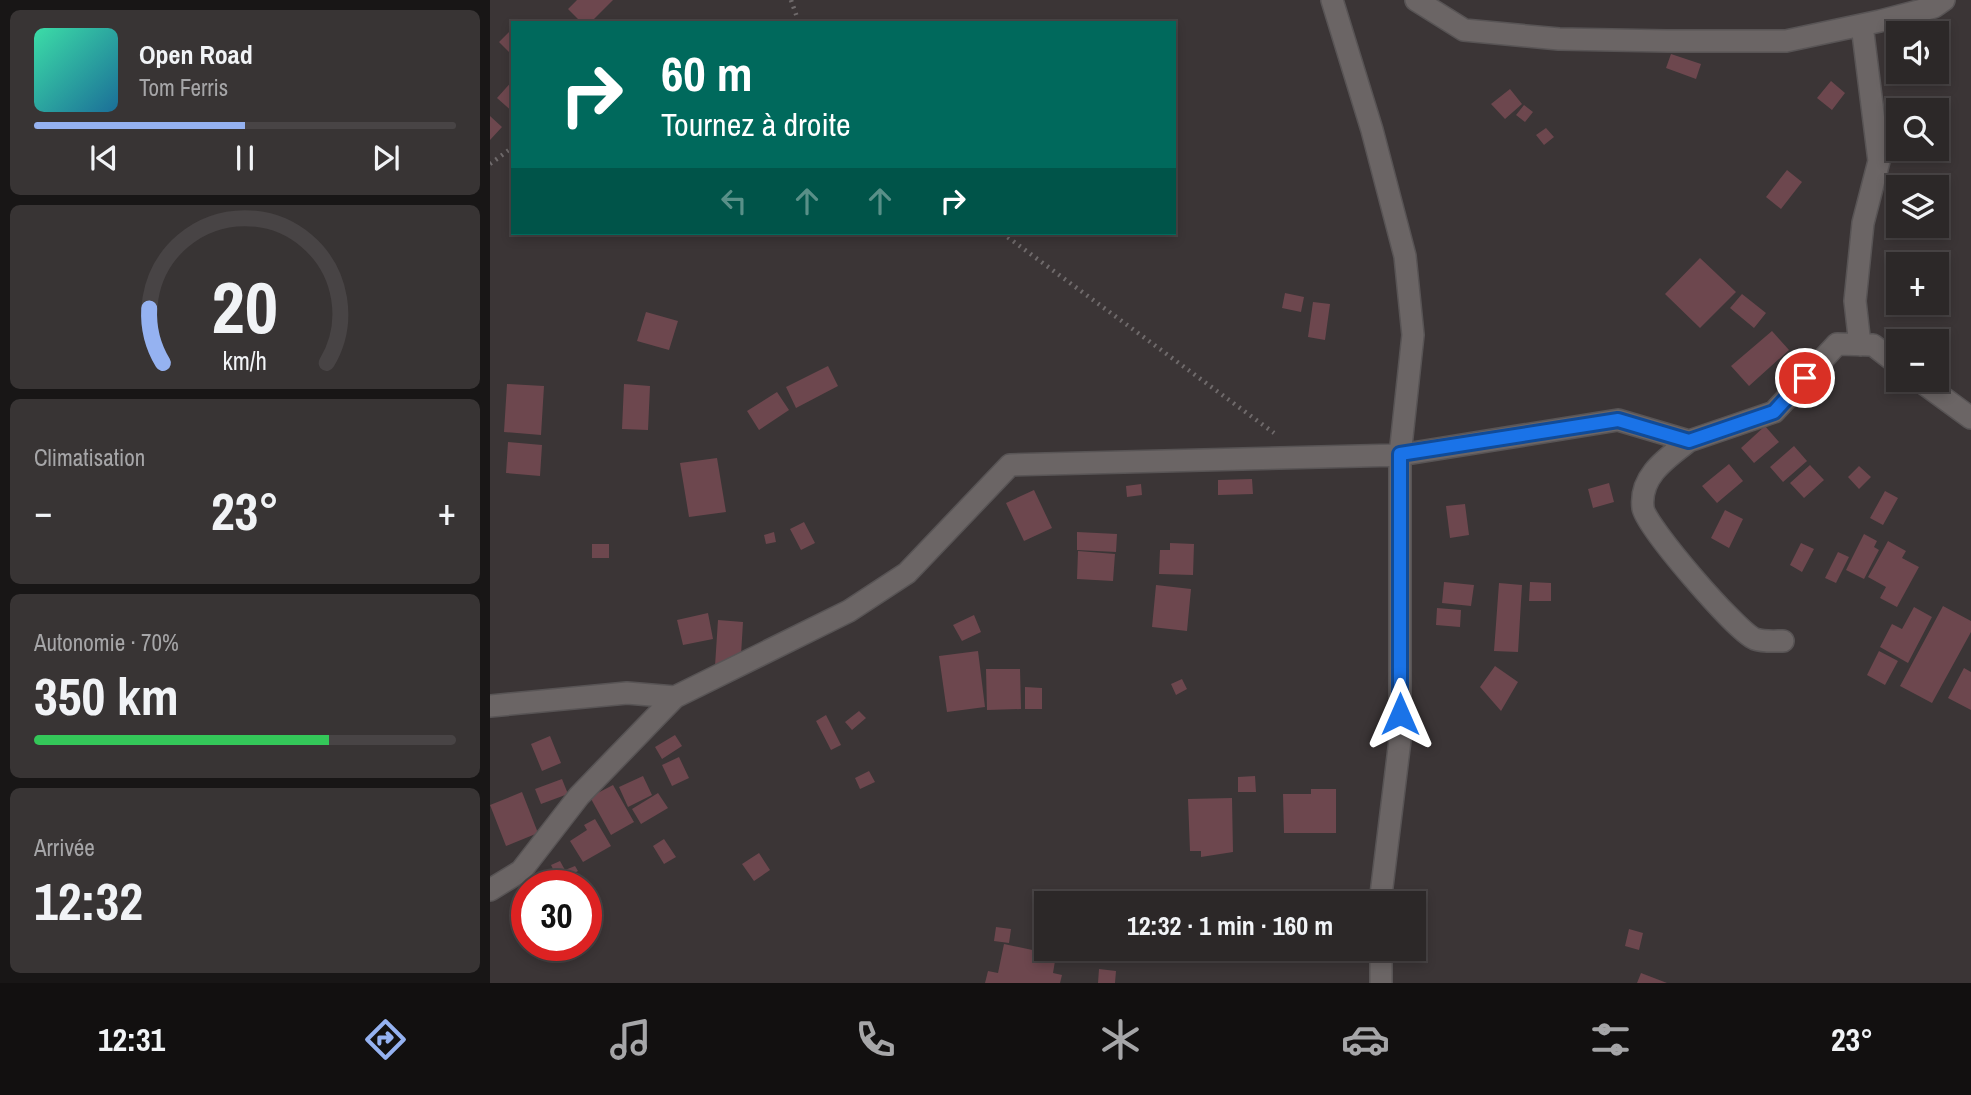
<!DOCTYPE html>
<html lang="fr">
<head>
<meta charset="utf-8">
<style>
  body { margin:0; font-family:"Archivo Narrow",sans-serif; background:#383434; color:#f1f3f6; height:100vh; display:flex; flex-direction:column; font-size:26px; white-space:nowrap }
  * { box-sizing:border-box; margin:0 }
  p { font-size:23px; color:#a6a6a8 }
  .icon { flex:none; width:38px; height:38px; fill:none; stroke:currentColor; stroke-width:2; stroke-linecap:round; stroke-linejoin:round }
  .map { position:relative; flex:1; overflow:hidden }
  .details { display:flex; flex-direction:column; gap:10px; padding:10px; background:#181616; width:490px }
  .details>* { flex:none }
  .hud { position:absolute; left:21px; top:21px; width:665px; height:214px; border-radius:0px; box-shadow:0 4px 10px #0003,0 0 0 2px #484445; background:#00695c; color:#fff; overflow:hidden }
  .controls { position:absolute; left:1396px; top:21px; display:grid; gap:14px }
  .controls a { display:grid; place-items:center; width:63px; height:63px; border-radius:0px; background:#2c2828; box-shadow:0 4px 10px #0003,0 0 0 2px #484445; font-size:35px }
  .speed { position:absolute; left:21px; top:870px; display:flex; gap:14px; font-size:35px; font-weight:700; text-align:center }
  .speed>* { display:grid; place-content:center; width:91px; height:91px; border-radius:50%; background:#2c2828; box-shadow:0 4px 10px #0003,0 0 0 2px #484445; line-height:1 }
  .speed .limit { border:10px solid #d22; background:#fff; color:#111 }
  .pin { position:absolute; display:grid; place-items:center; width:60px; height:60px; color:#fff; margin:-30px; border:4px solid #fff; border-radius:50%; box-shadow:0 2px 7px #0007 }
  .me { position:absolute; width:77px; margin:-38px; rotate:0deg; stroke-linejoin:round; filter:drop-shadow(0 0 5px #0008) }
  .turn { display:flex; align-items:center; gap:24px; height:147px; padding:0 35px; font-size:32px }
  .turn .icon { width:91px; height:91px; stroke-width:2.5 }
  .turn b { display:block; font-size:49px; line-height:60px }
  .lanes { display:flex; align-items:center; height:66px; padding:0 35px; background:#0003; justify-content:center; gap:35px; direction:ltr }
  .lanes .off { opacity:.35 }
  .big { font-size:52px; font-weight:700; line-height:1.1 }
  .details .widget { flex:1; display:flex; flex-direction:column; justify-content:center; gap:10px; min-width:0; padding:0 24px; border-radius:10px; background:#383434 }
  .details .dial { align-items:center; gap:0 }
  .dial svg { height:182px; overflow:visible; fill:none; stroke:#484445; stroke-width:7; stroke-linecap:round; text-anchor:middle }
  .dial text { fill:#f1f3f6; stroke:none }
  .song { display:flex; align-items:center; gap:21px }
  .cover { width:84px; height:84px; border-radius:10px; background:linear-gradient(135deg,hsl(160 70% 55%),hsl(200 70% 35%)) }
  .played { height:7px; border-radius:4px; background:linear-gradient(90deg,#95b2f1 50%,#484445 50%) }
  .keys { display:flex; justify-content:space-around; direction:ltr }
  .heat { display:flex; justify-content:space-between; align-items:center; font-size:38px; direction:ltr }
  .charge { height:10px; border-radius:5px; background:linear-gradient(90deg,#34c759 70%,#484445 0) }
  .trip { position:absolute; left:544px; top:891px; width:392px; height:70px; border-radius:0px; background:#2c2828; box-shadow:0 4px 10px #0003,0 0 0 2px #484445; font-weight:700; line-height:70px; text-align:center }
  .menu { display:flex; height:112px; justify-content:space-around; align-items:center; background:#121010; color:#a6a6a8 }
  .menu .icon { width:49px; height:49px }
  .menu .selected { color:#95b2f1 }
  .menu b { font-size:32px; color:#f1f3f6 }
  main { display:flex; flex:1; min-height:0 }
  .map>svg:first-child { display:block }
  .building { fill:#6d474e }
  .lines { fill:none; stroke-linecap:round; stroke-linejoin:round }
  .minor-casing { stroke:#585455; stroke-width:24 }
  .path { stroke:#6f6a6b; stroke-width:4.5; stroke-dasharray:2 5; stroke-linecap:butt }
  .minor { stroke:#6b6565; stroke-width:21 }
  .route-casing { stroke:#114b97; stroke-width:18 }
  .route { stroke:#1a73e8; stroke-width:12 }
</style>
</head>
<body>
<main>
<section class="details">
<div class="widget">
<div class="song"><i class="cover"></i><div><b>Open Road</b><p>Tom Ferris</p></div></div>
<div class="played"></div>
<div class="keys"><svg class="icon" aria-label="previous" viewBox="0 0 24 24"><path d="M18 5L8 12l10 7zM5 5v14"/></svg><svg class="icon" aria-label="pause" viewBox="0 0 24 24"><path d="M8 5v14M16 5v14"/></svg><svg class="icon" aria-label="next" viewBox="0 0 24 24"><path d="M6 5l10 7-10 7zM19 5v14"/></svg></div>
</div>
<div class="widget dial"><svg viewBox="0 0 100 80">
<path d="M14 69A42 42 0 1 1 86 69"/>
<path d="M14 69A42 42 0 0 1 8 45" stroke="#95b2f1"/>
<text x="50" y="56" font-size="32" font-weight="700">20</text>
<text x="50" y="72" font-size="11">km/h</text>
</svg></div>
<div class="widget"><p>Climatisation</p>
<div class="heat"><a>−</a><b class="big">23°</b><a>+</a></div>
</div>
<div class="widget"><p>Autonomie · 70%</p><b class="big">350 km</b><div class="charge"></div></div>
<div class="widget"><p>Arrivée</p><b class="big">12:32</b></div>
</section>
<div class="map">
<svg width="1481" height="983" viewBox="0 0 1481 983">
  <rect width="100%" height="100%" fill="#3b3536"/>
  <!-- building -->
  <path class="building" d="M 87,0 L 123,0 L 100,23 L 92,23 L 78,9 Z
    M 21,30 L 23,32 L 23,56 L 9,42 Z
    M 1181,54 L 1211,64 L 1206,79 L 1176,68 Z
    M 23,80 L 23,112 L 7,98 Z
    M 1341,81 L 1355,93 L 1342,110 L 1327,98 Z
    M 1020,89 L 1032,104 L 1015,119 L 1001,104 Z
    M 1034,105 L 1043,112 L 1035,122 L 1026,115 Z
    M 0,116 L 12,127 L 0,140 Z
    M 1056,128 L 1064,137 L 1054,145 L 1046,135 Z
    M 1297,170 L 1312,182 L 1291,209 L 1276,197 Z
    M 1210,258 L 1246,292 L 1210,328 L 1175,294 Z
    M 795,293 L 814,297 L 811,312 L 792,308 Z
    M 1252,294 L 1276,313 L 1264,328 L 1240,308 Z
    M 823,302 L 840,304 L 835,340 L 818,337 Z
    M 156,312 L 188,321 L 179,350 L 147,341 Z
    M 1282,331 L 1299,350 L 1259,386 L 1241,366 Z
    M 338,366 L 348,386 L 306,408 L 296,387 Z
    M 17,384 L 54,386 L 51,435 L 14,432 Z
    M 134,384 L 160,386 L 158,430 L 132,429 Z
    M 287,392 L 299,410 L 269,430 L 257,411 Z
    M 1275,426 L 1289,442 L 1264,463 L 1251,448 Z
    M 18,442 L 52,445 L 50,476 L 16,473 Z
    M 1304,446 L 1317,461 L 1293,482 L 1280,467 Z
    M 227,458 L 236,512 L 199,517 L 190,463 Z
    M 1239,464 L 1253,481 L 1227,503 L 1212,486 Z
    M 1320,465 L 1334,480 L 1314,498 L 1300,483 Z
    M 1369,466 L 1381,477 L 1369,489 L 1358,477 Z
    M 762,479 L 763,494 L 728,495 L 728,480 Z
    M 1119,483 L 1124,502 L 1103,508 L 1098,489 Z
    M 651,484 L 652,495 L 637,497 L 636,486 Z
    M 544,490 L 562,528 L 534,541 L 516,503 Z
    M 1395,491 L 1408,498 L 1393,525 L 1380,518 Z
    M 975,504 L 979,535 L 960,538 L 956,506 Z
    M 1235,510 L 1253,519 L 1239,548 L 1221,538 Z
    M 314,522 L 325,543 L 311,550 L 300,529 Z
    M 284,532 L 286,542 L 276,544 L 274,535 Z
    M 587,532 L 627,534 L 626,552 L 587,550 Z
    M 1374,534 L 1387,541 L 1384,547 L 1389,550 L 1374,579 L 1356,570 Z
    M 1398,541 L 1416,551 L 1412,558 L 1429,567 L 1407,607 L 1390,598 L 1396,587 L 1378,577 Z
    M 680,543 L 704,544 L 703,575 L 669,574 L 670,550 L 680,550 Z
    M 1311,543 L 1324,549 L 1312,572 L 1300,565 Z
    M 102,544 L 119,544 L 119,558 L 102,558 Z
    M 588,551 L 625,554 L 623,581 L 587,579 Z
    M 1348,552 L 1359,557 L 1346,583 L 1335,578 Z
    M 954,582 L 984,585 L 981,606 L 952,603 Z
    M 1040,582 L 1061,583 L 1061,601 L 1039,601 Z
    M 1009,583 L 1032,585 L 1028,652 L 1004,651 Z
    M 666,585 L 701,589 L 697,631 L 662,627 Z
    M 1453,606 L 1481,621 L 1481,632 L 1442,703 L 1410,686 Z
    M 1424,607 L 1442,617 L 1418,663 L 1390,647 L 1402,624 L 1412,629 Z
    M 947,608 L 971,610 L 970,627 L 946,625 Z
    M 218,613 L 223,639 L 193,645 L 187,620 Z
    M 484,615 L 491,632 L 472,641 L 463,625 Z
    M 228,620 L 253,622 L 251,655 L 225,666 Z
    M 488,651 L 495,707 L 457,712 L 449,656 Z
    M 1389,651 L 1408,661 L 1395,685 L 1377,675 Z
    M 1005,666 L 1028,682 L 1011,711 L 990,687 Z
    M 1474,668 L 1481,672 L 1481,710 L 1458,698 Z
    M 496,669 L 530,669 L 531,709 L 497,710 Z
    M 692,679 L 697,689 L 686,695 L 681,684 Z
    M 535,687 L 552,688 L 552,709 L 535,709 Z
    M 369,711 L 376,718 L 362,730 L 355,722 Z
    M 336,715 L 351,745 L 341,750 L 326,721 Z
    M 185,735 L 192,746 L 172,759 L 165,747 Z
    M 60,736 L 71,763 L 52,771 L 41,744 Z
    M 189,757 L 199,778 L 182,786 L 172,765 Z
    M 379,771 L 385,782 L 370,789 L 365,778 Z
    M 153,776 L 162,795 L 138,807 L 129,787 Z
    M 765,776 L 766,792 L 748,792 L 748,777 Z
    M 72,779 L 78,794 L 51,804 L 45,789 Z
    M 123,785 L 144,822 L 121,835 L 100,797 Z
    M 821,789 L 846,789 L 846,833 L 794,833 L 793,794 L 821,794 Z
    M 32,792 L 48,833 L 16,846 L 0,805 Z
    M 168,793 L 178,808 L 151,824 L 142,809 Z
    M 742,798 L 743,852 L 711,857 L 711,851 L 700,851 L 698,799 Z
    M 105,819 L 121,846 L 93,862 L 80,841 L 97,830 L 94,825 Z
    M 174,839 L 186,857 L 174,864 L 163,846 Z
    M 269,853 L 280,870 L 264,881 L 252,864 Z
    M 70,861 L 75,870 L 85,866 L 88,871 L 69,881 L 61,865 Z
    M 37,897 L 37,919 L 32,923 L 21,909 Z
    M 506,927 L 521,929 L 519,943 L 504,941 Z
    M 1139,929 L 1153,933 L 1149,950 L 1135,946 Z
    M 514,944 L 566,955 L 563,973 L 572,975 L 570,983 L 495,983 L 498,971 L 508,973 Z
    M 609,969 L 626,971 L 625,983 L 608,983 Z
    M 1151,973 L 1177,983 L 1147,983 Z"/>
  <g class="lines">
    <!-- minor casing -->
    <g class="minor-casing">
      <path id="minor" d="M 842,0 L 882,130 L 915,256 L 923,335 L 910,455 L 910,740 L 890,903
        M 926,0 L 974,30 L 1069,39 L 1177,41 L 1296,41 L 1390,21 L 1444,7 L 1454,0
        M 1370,345 L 1365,301 L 1373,223 L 1389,161 L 1372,25
        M 1429,380 L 1481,418
        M 1199,441 C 1177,458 1149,476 1153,508 C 1156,527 1247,632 1265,639 C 1273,642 1285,641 1293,641
        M 0,706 L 137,693 L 185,697
        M 0,890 L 31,871 L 89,796 L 185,697 L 359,611 L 417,573 L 520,465 L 910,455 L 1128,420 L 1199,441 L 1284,412 L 1347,344 L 1383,345 L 1409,365
        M 891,948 L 891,983"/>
    </g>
    <!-- path -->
    <path class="path" d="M 301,0 L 309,23
      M 0,164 L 23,147
      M 512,233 L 784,433"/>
    <!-- minor -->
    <use href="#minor" class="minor"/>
  </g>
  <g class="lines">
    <!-- route casing -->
    <g class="route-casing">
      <path id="route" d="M 910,714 L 910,454 L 1128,420 L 1199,441 L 1284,412 L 1315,378"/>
    </g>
    <!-- route -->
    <use href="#route" class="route"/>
  </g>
</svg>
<div class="controls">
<a><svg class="icon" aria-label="sound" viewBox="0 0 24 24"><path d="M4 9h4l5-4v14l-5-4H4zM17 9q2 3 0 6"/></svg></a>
<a><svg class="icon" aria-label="search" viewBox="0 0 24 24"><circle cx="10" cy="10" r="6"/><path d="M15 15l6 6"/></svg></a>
<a><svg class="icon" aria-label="layers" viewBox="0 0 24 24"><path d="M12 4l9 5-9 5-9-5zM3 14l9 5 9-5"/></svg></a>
<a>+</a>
<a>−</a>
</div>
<div class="speed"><div class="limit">30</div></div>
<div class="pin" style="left:1315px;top:378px;background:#d93025"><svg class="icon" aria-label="arrive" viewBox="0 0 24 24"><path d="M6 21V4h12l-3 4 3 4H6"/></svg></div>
<svg class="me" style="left:910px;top:714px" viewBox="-20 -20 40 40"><path d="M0-17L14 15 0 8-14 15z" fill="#1a73e8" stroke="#fff" stroke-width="4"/></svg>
<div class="trip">12:32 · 1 min · 160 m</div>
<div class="hud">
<div class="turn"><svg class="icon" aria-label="right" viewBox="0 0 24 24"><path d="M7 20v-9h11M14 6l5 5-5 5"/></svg><div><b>60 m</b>Tournez à droite</div></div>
<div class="lanes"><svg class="icon off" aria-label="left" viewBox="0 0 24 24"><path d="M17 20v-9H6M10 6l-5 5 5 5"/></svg><svg class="icon off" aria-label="ahead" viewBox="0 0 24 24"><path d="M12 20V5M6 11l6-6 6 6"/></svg><svg class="icon off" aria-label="ahead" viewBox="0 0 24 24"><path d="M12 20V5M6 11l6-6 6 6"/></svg><svg class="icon" aria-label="right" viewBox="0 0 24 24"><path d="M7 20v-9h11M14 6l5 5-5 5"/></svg></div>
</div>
</div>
</main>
<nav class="menu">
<b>12:31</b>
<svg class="icon selected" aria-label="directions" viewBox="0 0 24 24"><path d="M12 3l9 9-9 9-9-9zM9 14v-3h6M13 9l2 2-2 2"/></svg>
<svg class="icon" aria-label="music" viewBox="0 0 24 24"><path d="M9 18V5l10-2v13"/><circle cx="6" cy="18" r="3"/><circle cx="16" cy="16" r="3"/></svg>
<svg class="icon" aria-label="phone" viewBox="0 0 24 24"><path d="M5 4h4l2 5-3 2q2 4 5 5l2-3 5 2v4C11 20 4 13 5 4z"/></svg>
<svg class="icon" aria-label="climate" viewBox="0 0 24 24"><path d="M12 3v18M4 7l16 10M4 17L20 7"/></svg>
<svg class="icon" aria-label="car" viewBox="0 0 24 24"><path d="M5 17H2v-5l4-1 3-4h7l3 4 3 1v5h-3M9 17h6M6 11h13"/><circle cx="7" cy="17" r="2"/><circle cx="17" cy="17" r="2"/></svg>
<svg class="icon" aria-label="filters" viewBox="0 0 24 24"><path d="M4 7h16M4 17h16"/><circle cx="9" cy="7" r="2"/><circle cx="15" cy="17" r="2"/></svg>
<b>23°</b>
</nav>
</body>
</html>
